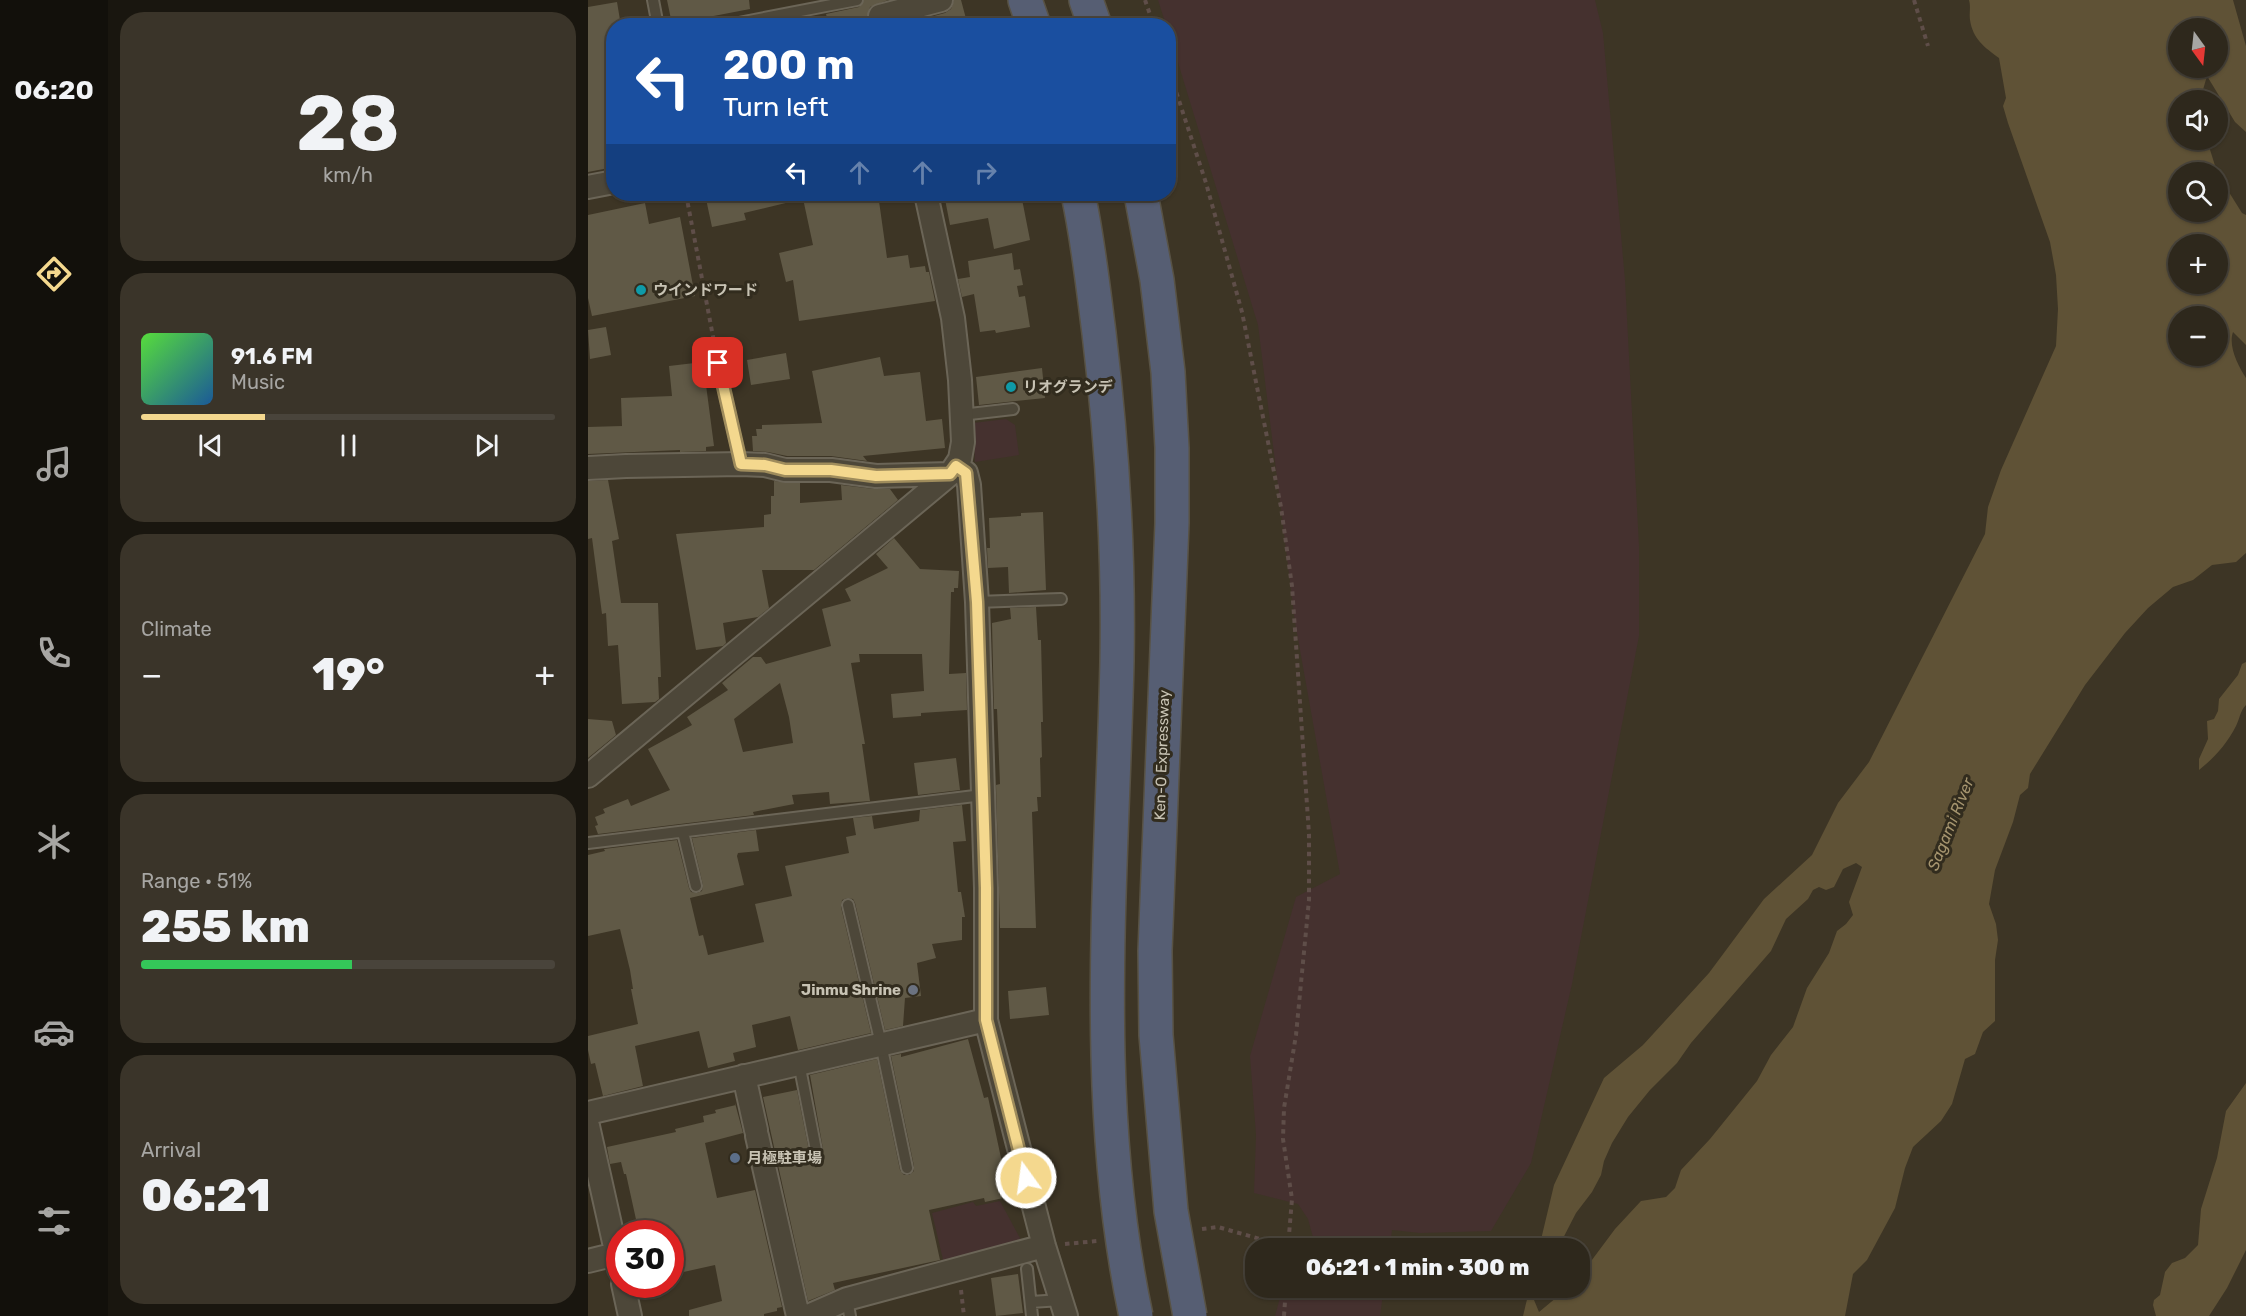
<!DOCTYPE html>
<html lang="en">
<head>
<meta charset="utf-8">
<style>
  body { margin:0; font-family:Rubik,"Noto Sans JP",sans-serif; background:#3a3429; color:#f1f3f6; height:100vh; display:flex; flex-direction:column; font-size:22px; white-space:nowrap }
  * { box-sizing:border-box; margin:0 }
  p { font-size:20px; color:#a7a6a3 }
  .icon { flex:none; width:33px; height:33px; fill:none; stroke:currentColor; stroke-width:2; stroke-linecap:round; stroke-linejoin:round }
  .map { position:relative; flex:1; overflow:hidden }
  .sheet { display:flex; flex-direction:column; gap:12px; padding:12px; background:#19160f; width:480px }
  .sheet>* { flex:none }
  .banner { position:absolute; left:18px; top:18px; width:570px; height:183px; border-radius:24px; box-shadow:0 2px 4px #0004,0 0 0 2px #49443b; background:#1a4fa0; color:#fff; overflow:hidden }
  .needle { width:39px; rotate:165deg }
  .fabs { position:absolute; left:1580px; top:18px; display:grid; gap:12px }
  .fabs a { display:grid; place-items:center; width:60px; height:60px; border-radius:50%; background:#2e281c; box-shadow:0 2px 4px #0004,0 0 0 2px #49443b; font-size:30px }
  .speed { position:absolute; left:18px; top:1220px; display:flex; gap:12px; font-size:30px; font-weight:700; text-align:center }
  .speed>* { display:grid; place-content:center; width:78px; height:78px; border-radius:50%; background:#2e281c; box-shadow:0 2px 4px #0004,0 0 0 2px #49443b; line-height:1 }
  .speed .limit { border:9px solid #d22; background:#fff; color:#111 }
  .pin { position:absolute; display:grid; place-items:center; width:51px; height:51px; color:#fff; margin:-26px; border-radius:12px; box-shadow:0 3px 9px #0006 }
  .me { position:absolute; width:66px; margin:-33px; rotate:346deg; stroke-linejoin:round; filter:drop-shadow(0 0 4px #0008) }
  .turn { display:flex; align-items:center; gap:21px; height:126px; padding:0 18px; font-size:27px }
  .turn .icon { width:78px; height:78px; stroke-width:2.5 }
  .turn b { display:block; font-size:42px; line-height:51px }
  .lanes { display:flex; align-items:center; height:57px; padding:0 18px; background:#0003; justify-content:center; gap:30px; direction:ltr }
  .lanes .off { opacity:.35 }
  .big { font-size:45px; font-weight:800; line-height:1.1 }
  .sheet .widget { flex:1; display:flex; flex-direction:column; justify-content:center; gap:9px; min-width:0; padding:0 21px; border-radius:24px; background:#3a3429 }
  .sheet .dial { align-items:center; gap:0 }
  .dial b { font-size:78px; line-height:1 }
  .song { display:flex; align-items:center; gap:18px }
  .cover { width:72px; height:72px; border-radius:9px; background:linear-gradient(135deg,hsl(110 70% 55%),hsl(210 70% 35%)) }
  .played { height:6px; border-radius:3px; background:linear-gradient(90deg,#f4d88e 30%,#49443b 30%) }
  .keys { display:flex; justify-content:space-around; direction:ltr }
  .heat { display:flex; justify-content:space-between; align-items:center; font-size:33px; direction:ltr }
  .charge { height:9px; border-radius:4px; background:linear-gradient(90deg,#34c759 51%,#49443b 0) }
  .trip { position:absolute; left:657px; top:1238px; width:345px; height:60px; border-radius:24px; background:#2e281c; box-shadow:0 2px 4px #0004,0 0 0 2px #49443b; font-weight:800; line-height:60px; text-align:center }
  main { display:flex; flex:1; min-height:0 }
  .tab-bar { display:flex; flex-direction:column; width:108px; justify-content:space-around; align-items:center; background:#12100b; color:#a7a6a3 }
  .tab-bar .icon { width:42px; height:42px }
  .tab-bar .active { color:#f4d88e }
  .tab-bar b { font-size:27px; color:#f1f3f6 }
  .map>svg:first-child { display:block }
  .green { fill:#45312f }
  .water { fill:#5f5236; fill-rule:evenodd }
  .building { fill:#605946; fill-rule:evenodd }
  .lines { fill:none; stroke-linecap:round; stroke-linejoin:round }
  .lane-casing { stroke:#6b6557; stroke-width:14 }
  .street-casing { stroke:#6b6557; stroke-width:26 }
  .highway-casing { stroke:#585244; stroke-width:36 }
  .path { stroke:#5f4e49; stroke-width:4; stroke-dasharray:4.5 4.5; stroke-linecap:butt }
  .lane { stroke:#4d4739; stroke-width:10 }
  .street { stroke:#4d4739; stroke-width:22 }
  .highway { stroke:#565e73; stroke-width:33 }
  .highway-bridge-casing { stroke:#585244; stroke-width:36; stroke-linecap:butt }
  .highway-bridge { stroke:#565e73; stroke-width:33 }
  .route-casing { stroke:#9f8c5c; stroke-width:15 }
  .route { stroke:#f4d88e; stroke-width:10 }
  .culture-dot { fill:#0f9aa8; stroke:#322c1e; stroke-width:2 }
  .worship-dot { fill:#6b7280; stroke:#322c1e; stroke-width:2 }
  .service-dot { fill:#5c6f8a; stroke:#322c1e; stroke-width:2 }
  .labels { text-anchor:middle; stroke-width:6; stroke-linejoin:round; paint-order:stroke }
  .poi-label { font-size:15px; font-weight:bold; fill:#c8c3b4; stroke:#322c1e; text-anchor:start }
  .street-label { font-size:15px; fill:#c8c3b4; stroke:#322c1e }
  .water-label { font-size:16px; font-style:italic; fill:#a6956f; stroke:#322c1e }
</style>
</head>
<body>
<main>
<nav class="tab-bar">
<b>06:20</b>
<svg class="icon active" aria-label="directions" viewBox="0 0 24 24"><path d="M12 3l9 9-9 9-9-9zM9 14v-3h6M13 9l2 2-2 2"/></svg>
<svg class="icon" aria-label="music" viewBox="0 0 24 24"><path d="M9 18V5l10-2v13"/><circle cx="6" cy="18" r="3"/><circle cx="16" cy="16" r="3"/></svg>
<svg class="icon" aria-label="phone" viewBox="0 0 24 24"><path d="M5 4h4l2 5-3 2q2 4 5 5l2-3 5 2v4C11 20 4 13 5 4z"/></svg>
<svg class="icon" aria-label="climate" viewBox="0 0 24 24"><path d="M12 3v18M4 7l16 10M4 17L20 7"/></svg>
<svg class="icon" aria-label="car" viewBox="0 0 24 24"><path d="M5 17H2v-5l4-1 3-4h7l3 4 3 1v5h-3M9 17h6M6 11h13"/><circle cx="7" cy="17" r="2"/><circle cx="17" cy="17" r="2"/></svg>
<svg class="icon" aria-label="filters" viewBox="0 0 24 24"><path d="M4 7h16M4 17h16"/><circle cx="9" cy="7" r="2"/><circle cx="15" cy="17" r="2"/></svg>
</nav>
<section class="sheet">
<div class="widget dial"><b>28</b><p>km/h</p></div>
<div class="widget">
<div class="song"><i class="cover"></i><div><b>91.6 FM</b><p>Music</p></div></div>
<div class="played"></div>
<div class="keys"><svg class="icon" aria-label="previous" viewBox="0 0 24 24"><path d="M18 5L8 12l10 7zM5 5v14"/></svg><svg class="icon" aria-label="pause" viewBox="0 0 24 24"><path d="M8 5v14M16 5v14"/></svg><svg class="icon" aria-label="next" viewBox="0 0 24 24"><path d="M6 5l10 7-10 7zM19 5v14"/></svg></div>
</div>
<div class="widget"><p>Climate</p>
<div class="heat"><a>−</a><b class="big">19°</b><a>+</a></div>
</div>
<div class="widget"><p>Range · 51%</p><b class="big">255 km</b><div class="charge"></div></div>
<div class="widget"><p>Arrival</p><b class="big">06:21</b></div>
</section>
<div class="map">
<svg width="1658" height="1316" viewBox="0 0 1658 1316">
  <rect width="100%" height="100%" fill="#3d3525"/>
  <!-- green -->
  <path class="green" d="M 570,0 L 1007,0 L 1015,33 L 1037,280 L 1051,546 L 1051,636 L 984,984 L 943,1163 L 903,1231 L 832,1233 L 804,1230 L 802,1248 L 721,1248 L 726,1241 L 720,1219 L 710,1204 L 666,1193 L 668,1135 L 662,1056 L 708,897 L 752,874 L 707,622 L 670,325 L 581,33 L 580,26 L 578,25 Z
    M 418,419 L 427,425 L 431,455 L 387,462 L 385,423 Z
    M 412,1201 L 433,1240 L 356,1264 L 344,1213 L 385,1202 L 388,1206 Z
    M 697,1287 L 796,1287 L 792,1316 L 687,1316 L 693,1294 Z"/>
  <!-- water -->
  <path class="water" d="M 1381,0 L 1645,0 L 1658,46 L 1658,132 L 1647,122 L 1619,76 L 1612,100 L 1590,100 L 1590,140 L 1619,140 L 1629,172 L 1590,172 L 1590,212 L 1629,212 L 1629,173 L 1654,213 L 1658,215 L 1658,345 L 1645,332 C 1640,346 1650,366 1658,378 L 1658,553 L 1648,562 L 1624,565 L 1605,580 L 1585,587 L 1560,608 L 1537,633 L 1497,685 L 1442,774 L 1440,788 L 1432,795 L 1425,822 L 1407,870 L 1401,904 L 1408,924 L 1410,940 L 1407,960 L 1407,1021 L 1395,1032 L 1387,1054 L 1377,1059 L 1364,1104 L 1353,1121 L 1325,1147 L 1317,1168 L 1307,1208 L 1279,1260 L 1265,1274 L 1257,1316 L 935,1316 L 942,1287 L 948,1287 L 946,1300 L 951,1312 L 981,1287 L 992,1287 L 992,1276 L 1027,1229 L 1053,1201 L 1078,1197 L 1087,1188 L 1093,1170 L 1122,1139 L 1169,1081 L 1183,1055 L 1205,1027 L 1219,988 L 1241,953 L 1249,931 L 1258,924 L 1265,915 L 1261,902 L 1274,867 L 1268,863 L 1255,869 L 1246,887 L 1238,890 L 1231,887 L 1225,890 L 1220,899 L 1198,919 L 1183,951 L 1103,1043 L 1089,1063 L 1062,1090 L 1040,1117 L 1024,1143 L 1016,1161 L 1013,1175 L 1004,1192 L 988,1213 L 970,1248 L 951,1248 L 966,1185 L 1016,1078 L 1055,1045 L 1121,973 L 1176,899 L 1224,855 L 1250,803 L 1281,762 L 1397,534 L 1400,507 L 1413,470 L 1468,346 L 1470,309 L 1468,275 L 1462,242 L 1420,123 L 1415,106 L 1418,98 L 1411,58 C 1396,47 1385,39 1382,20 C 1381,13 1383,7 1381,0 ZM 1590,28 L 1629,28 L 1629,68 L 1590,68 ZM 1590,244 L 1629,244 L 1629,284 L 1590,284 ZM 1590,316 L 1629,316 L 1629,356 L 1590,356 Z
    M 1658,662 L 1658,705 C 1652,711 1652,718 1648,726 C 1639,744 1626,758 1611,770 L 1611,759 L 1620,739 L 1619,721 L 1626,719 L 1630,711 L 1631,699 L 1650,675 L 1654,664 Z
    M 1658,1083 L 1658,1250 L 1639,1288 L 1621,1316 L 1568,1316 L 1565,1305 L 1566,1300 L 1572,1295 L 1577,1272 L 1584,1263 L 1597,1258 L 1610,1245 L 1613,1209 L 1629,1158 L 1638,1111 Z"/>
  <!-- building -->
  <path class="building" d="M 79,0 L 161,0 L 162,9 L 84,24 Z
    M 276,0 L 300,0 L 282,7 L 279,19 L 283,26 L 241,26 L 238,14 L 271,7 Z
    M 366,0 L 373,0 L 380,26 L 309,26 L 357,13 L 363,9 Z
    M 29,2 L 33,26 L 26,26 L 26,46 L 21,46 L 26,69 L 26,167 L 0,172 L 0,7 Z
    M 124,194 L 206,194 L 206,201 L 156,213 L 158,220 L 124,227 L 118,199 L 124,198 Z
    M 214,194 L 290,194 L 299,258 L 320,255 L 322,268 L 337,266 L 338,272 L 341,272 L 347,301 L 211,321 L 205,280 L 198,282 L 191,253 L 225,245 Z
    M 356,194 L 433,194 L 442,240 L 406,249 L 400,218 L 362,225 Z
    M 57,203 L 61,224 L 92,217 L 107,296 L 4,316 L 0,298 L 0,215 Z
    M 424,253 L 426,270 L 432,269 L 435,285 L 429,286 L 431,297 L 437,296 L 442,327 L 408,333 L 407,330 L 392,332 L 386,294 L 374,297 L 370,279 L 382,277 L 380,261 Z
    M 18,327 L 23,355 L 2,359 L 0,330 Z
    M 198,353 L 202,379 L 163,385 L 159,360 Z
    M 292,357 L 296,376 L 332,372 L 338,421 L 354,419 L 357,448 L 275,456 L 279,461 L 243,456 L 199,456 L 180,452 L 165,451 L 164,436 L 169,436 L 168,429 L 174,429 L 174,425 L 234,423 L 224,371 Z
    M 115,362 L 126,446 L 118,447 L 118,451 L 92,452 L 92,450 L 0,454 L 0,427 L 34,426 L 33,398 L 84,396 L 81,366 Z
    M 454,368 L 457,398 L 391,405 L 388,377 Z
    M 20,480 L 31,539 L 24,541 L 33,603 L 70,603 L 73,677 L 70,677 L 71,699 L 67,702 L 34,704 L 30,645 L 20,646 L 18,613 L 14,614 L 4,538 L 0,539 L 0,481 Z
    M 186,481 L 212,483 L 212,503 L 254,500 L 253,485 L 286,489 L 302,489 L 310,500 L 226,570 L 174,570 L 181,608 L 170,617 L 135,623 L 138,643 L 135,646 L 108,650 L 88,534 L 176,527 L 176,515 L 183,514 L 183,496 L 186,496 Z
    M 455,512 L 458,590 L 421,593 L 420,567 L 400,568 L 399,548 L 402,548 L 401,518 L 433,516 L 433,513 Z
    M 306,538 L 332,569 L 371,571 L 370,588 L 366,588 L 366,592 L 363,592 L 361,674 L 378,673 L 379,710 L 333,713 L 333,716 L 305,718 L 303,694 L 336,691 L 334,654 L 271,654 L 272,662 L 263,663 L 277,744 L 274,744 L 282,801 L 242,804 L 241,792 L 204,795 L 206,804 L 165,812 L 166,815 L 10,834 L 7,826 L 10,825 L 7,817 L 17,813 L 15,809 L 40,799 L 43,806 L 82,790 L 60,749 L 104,725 L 99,717 L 140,690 L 134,683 L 165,657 L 173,657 L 178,664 L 243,646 L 234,609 L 263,601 L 257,589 L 300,568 L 288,554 ZM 192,683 L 201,717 L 205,743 L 155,752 L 146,719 Z
    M 448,607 L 450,640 L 453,640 L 455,722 L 453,722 L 454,757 L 452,758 L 453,797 L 449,797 L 450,811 L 444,812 L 448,928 L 412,928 L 408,785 L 412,784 L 409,709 L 406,709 L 404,623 L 423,619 L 422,608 Z
    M 0,719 L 24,721 L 28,735 L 0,758 Z
    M 368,758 L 372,790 L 330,795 L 326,763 Z
    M 374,805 L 378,841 L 365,842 L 370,892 L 373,892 L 377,917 L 374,917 L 374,940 L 344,944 L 348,958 L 329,963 L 333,996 L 317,998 L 315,1026 L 297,1030 L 267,903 L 265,899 L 259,898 L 254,900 L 253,907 L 283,1033 L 210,1050 L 202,1016 L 164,1025 L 168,1047 L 145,1053 L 147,1061 L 120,1068 L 111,1031 L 47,1046 L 55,1086 L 15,1096 L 7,1063 L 3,1064 L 0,1050 L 0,1036 L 50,1024 L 43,989 L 45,989 L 42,970 L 32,929 L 0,936 L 0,855 L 17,851 L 16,849 L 89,840 L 101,888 L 103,892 L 109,893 L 114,891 L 115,885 L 104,838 L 168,830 L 171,851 L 150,853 L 149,856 L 156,885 L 102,898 L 111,936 L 115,935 L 120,955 L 176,942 L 167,904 L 204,896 L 197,866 L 261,853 L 258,837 L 268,835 L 265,818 L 284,816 L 286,829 L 331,821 L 332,810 Z
    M 458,987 L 461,1015 L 422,1019 L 420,991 Z
    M 380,1039 L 396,1098 L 400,1097 L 416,1172 L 423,1170 L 429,1195 L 397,1202 L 396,1198 L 341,1210 L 352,1260 L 245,1283 L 247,1290 L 220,1301 L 175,1097 L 209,1090 L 221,1151 L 225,1157 L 230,1157 L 235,1153 L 235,1149 L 222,1075 L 289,1059 L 312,1170 L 316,1175 L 321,1175 L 326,1171 L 326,1166 L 303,1056 L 313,1054 L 313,1057 Z
    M 147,1103 L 155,1133 L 117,1143 L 129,1198 L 167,1190 L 194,1307 L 189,1308 L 189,1311 L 176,1314 L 176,1316 L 101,1316 L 101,1310 L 134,1301 L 127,1265 L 82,1275 L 82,1227 L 51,1233 L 38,1174 L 36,1174 L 33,1162 L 22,1164 L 19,1147 L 88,1132 L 87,1129 L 116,1122 L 115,1116 L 128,1113 L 127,1110 L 148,1105 Z
    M 430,1274 L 435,1313 L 408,1316 L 403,1278 Z"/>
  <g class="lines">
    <!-- lane casing -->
    <g class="lane-casing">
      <path id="lane" d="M 65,0 L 70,26
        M 135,26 L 269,0
        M 130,363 L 153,464
        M 373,415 L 425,409
        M 389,602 L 473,599
        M 95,832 L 108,886
        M 0,843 L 395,795
        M 260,905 L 293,1044 L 319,1168
        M 211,1063 L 228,1150
        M 439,1269 L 444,1316
        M 259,1299 L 262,1316
        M 443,1302 L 473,1300"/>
    </g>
    <!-- street casing -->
    <g class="street-casing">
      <path id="street" d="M 292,16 L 353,0
        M 0,187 L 26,182
        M 368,466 L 378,473 L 381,485 L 389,602 L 398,888 L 398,1020 L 456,1246 L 478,1316
        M 0,468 L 38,466 L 153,464 L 177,465 L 197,470 L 243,470 L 288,476 L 362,474
        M 0,776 L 362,474 L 372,459 L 375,442 L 372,380 L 365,318 L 338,194
        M 156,1076 L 168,1130
        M 0,1113 L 398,1020
        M 0,1126 L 32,1269
        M 169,1136 L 210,1316
        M 0,1261 L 28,1254
        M 35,1284 L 42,1316
        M 220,1316 L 259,1299 L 456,1246"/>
    </g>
    <!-- highway casing -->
    <g class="highway-casing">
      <path id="highway" d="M 437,0 L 446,26
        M 498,0 L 507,26"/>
    </g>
    <!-- path -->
    <path class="path" d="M 557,0 L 566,26
      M 1326,0 L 1340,46
      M 580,67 L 618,183 L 654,312 L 693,507 L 704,586 L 721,834 L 721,900 L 708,1035 L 696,1108 L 695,1139 L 704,1199 L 700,1247
      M 98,194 L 127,347
      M 614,1229 L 630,1227 L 700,1247
      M 477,1244 L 509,1241
      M 373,1290 L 376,1316
      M 696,1316 L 698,1287"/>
    <!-- lane -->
    <use href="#lane" class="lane"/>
    <!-- street -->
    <use href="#street" class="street"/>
    <!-- highway -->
    <use href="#highway" class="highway"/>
    <!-- highway-bridge casing -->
    <g class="highway-bridge-casing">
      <path id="highway-bridge" d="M 490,194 C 500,239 505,287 511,333 C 524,442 531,552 529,661 C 524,880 502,1100 548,1316
        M 553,194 L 569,280 L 580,372 L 584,448 L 584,523 L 567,951 L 568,1035 L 583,1211 L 602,1316"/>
    </g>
    <!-- highway-bridge -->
    <use href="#highway-bridge" class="highway-bridge"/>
  </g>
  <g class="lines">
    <!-- route casing -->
    <g class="route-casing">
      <path id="route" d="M 130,363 L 153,464 L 177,465 L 197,470 L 243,470 L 288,476 L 362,474 L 368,466 L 378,473 L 389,602 L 398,888 L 398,1020 L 438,1178"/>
    </g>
    <!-- route -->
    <use href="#route" class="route"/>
  </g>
  <!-- markers -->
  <g class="culture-dot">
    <circle cx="53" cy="290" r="6"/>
    <circle cx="423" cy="387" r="6"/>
  </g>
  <circle class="worship-dot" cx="325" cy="990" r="6"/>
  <circle class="service-dot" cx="147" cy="1158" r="6"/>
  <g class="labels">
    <!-- poi labels -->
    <g class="poi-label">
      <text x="65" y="295">ウインドワード</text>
      <text x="435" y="392">リオグランデ</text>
      <text x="313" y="995" text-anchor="end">Jinmu Shrine</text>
      <text x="159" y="1163">月極駐車場</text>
    </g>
    <!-- street labels -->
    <g class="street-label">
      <text transform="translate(574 755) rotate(-88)" y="5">Ken-O Expressway</text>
    </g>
    <!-- water labels -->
    <g class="water-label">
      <text transform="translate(1362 824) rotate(-68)" y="6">Sagami River</text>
    </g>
  </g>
</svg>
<div class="fabs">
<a><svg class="needle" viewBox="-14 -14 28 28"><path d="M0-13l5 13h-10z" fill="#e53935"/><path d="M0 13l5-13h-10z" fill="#a7a6a3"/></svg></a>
<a><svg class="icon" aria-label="sound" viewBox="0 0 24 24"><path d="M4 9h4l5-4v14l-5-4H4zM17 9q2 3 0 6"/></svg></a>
<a><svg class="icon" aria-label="search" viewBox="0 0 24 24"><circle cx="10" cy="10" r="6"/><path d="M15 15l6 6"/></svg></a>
<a>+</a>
<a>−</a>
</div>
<div class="speed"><div class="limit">30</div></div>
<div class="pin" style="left:130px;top:363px;background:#d93025"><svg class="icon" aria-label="arrive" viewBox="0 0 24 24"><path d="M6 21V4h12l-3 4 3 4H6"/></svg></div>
<svg class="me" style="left:438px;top:1178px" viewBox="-20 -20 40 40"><circle r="17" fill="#f4d88e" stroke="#fff" stroke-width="3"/><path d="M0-11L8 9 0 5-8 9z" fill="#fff"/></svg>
<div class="trip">06:21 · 1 min · 300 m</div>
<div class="banner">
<div class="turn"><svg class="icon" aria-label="left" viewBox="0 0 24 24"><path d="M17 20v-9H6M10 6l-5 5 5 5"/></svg><div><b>200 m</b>Turn left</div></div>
<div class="lanes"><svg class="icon" aria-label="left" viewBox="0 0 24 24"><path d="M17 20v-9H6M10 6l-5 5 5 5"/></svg><svg class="icon off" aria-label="ahead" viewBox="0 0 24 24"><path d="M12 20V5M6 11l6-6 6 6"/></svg><svg class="icon off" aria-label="ahead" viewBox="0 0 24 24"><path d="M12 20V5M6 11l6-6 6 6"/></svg><svg class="icon off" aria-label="right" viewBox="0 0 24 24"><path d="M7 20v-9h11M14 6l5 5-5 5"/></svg></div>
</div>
</div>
</main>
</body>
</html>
